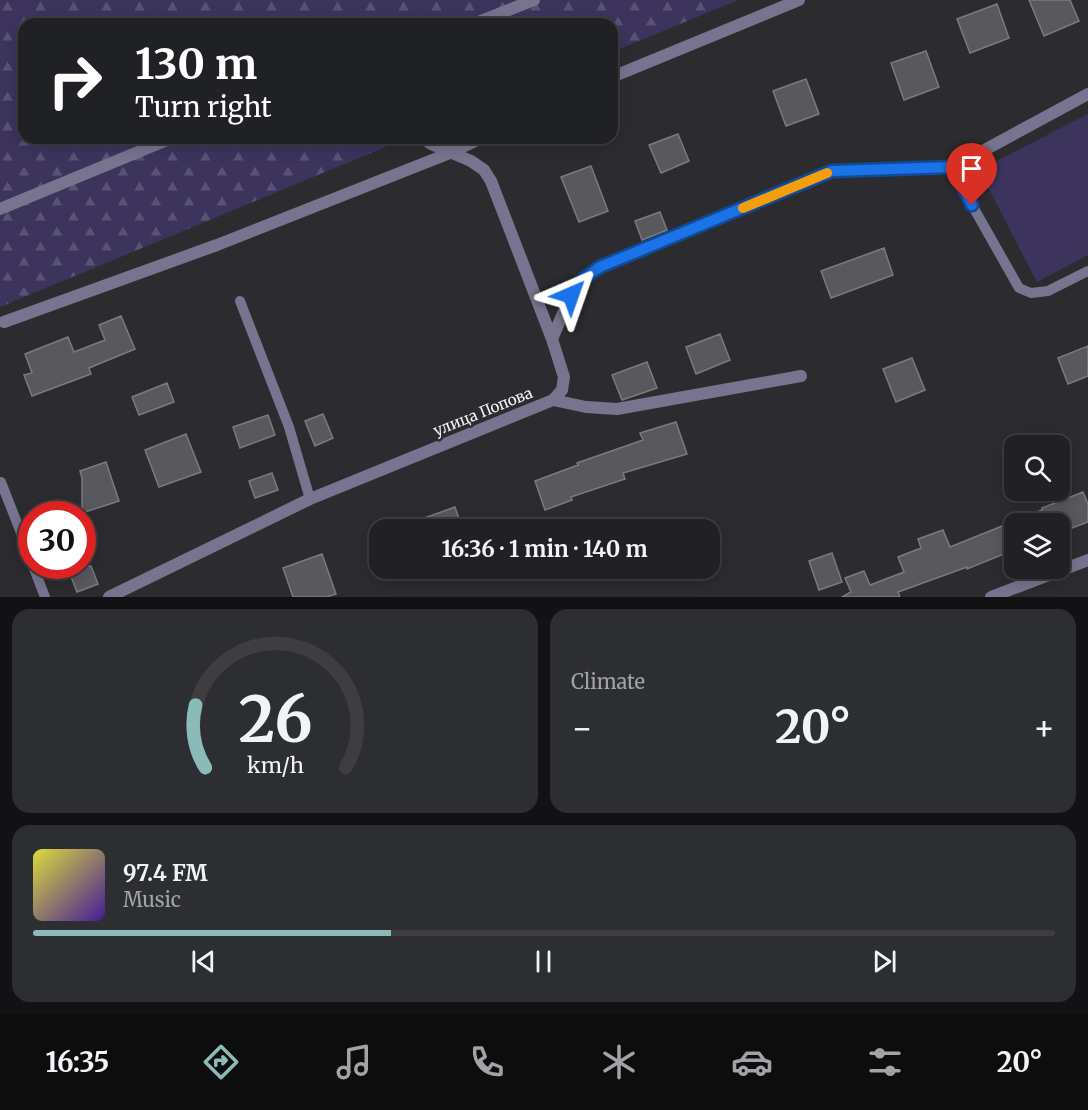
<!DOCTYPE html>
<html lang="en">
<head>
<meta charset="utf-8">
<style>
  body { margin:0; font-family:Merriweather,serif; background:#2d2e31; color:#f1f3f6; height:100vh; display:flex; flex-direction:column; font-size:22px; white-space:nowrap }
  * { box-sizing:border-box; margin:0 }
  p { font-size:20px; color:#a2a3a6 }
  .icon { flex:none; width:33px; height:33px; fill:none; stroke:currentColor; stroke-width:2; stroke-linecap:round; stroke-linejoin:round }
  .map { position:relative; height:597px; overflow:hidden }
  .drawer { display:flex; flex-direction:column; gap:12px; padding:12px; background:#121214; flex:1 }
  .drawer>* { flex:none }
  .top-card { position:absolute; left:18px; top:18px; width:600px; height:126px; border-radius:18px; box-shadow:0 3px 15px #0003,0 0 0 2px #3e3e41; background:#202124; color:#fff; overflow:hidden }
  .controls { position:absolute; left:1004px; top:435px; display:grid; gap:12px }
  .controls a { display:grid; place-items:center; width:66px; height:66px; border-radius:12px; background:#212124; box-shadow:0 3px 15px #0003,0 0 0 2px #3e3e41; font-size:30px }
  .speed { position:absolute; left:18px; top:501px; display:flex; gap:12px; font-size:30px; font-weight:700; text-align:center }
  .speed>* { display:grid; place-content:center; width:78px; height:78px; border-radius:50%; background:#212124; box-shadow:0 3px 15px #0003,0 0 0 2px #3e3e41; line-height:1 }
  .speed .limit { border:9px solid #d22; background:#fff; color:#111 }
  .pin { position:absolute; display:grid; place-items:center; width:51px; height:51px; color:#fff; margin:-62px -26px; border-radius:50% 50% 50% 0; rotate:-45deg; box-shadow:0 0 6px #0007 }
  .pin .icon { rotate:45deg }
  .me { position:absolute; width:66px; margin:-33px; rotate:43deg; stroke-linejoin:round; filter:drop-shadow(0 0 4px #0008) }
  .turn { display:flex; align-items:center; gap:21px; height:126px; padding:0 18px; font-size:27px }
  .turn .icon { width:78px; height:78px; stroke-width:2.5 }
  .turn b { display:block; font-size:42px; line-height:51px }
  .big { font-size:45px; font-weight:700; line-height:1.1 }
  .drawer .tile { flex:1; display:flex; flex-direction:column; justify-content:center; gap:9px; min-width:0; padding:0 21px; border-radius:18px; background:#2d2e31 }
  .drawer .dial { align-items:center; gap:0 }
  .dial svg { height:156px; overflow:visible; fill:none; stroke:#3e3e41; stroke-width:7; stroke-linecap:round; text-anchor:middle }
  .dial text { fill:#f1f3f6; stroke:none }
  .song { display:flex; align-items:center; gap:18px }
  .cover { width:72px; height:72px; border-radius:9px; background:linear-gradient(135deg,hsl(60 70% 55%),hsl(260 70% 35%)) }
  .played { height:6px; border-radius:3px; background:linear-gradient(90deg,#8bbbb9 35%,#3e3e41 35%) }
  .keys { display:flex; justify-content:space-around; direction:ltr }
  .heat { display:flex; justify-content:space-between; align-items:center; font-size:33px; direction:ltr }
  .drawer .tiles { flex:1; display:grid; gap:12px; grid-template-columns:1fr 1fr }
  .tile:last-child { grid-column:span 2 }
  .trip { position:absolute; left:369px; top:519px; width:351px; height:60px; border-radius:18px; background:#212124; box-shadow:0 3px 15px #0003,0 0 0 2px #3e3e41; font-weight:700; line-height:60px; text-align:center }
  .tab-bar { display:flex; height:96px; justify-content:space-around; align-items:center; background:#0d0d0e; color:#a2a3a6 }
  .tab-bar .icon { width:42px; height:42px }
  .tab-bar .active { color:#8bbbb9 }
  .tab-bar b { font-size:27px; color:#f1f3f6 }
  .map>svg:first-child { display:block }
  .grass { fill:#3c345d }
  .forest { fill:url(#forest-firs) }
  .building { fill:#58585d; stroke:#7b7a80; stroke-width:1.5 }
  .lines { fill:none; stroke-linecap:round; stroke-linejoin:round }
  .service { stroke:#77748f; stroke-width:10 }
  .minor { stroke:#77748f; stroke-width:12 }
  .route-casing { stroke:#114b97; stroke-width:15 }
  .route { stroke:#1a73e8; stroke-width:10 }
  .slow { stroke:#f59e0b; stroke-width:10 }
  .labels { text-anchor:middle; stroke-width:5; stroke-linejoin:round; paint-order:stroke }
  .street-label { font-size:15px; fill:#f5f4f7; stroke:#2c2c30 }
</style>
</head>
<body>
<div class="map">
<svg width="1088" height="597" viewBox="0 0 1088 597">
  <defs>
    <pattern id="forest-firs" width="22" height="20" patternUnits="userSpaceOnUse" patternTransform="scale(1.5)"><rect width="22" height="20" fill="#3c345d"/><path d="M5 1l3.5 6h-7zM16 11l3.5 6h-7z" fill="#595275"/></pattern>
  </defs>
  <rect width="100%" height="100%" fill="#2c2c30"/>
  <!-- grass -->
  <path class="grass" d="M 1088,114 L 1088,255 L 1037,282 L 979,170 Z"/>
  <!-- forest -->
  <path class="forest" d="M 0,0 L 738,0 L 612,52 L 612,24 L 24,24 L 24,138 L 407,138 L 0,307 Z"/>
  <!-- building -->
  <path class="building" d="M 1029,0 L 1070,0 L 1079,21 L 1044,36 Z
    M 997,4 L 1009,38 L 970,53 L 957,19 Z
    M 926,51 L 939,87 L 904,100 L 891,63 Z
    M 806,79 L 819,114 L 786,126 L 773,91 Z
    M 678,134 L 689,161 L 661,173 L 649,145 Z
    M 591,166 L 608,211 L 579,222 L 561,177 Z
    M 660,212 L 667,230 L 642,240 L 635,221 Z
    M 884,248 L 893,275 L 831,298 L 821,271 Z
    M 121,316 L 135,349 L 89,368 L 91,374 L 32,396 L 24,375 L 32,373 L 25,354 L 68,337 L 74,352 L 105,340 L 99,325 Z
    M 720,334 L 730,360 L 696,374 L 686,347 Z
    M 1088,346 L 1088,376 L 1068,384 L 1058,358 Z
    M 912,358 L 925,390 L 896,402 L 883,369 Z
    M 647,362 L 657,388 L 622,400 L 612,375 Z
    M 167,383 L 174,402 L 139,415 L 132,397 Z
    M 323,414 L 333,438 L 315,446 L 305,421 Z
    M 268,415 L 275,435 L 240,448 L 233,427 Z
    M 676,422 L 687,454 L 623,473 L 625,479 L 571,497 L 572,500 L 545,510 L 535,481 L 578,465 L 577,463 L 643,440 L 640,433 Z
    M 186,434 L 201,472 L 159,487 L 145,450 Z
    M 106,462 L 119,501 L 82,513 L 82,478 L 80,471 Z
    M 272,473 L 278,490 L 255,498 L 249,481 Z
    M 1083,492 L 1088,504 L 1088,522 L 1059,533 L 1059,524 L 1014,524 L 1014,550 L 967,569 L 967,567 L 898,592 L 900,597 L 842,597 L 851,592 L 845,578 L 864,571 L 870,585 L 904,572 L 898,557 L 921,548 L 918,539 L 943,530 L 950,547 L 1042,510 L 1042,508 Z
    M 455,507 L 463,530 L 399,530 L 399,527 Z
    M 832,553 L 842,582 L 819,590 L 809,561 Z
    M 322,554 L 336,594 L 327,597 L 293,597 L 283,568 Z
    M 67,566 L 91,566 L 98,584 L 77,592 Z"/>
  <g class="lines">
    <!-- service -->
    <path class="service" d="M 953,167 L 972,205 L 1019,288 L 1031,293 L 1048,291 L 1088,271
      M 240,301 L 289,427 L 310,499
      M 0,483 L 1,482 L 32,561
      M 33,566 L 45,597"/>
    <!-- minor -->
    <path class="minor" d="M 473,24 L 534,0
      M 612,77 L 799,0
      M 423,138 L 431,144 L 471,161 L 484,170 L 491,181 L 552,339
      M 0,209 L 172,138
      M 4,322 L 217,245 L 450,153 L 481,138
      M 553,400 L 586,407 L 617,409 L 801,376
      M 109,597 L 310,499 L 553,400 L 562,390 L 564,377 L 552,339 L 571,295 L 584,278 L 600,267 L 832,171 L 953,167 L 1088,94
      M 991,597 L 1088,560"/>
  </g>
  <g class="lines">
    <!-- route casing -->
    <g class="route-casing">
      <path id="route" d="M 571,295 L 584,278 L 600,267 L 832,171 L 953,167 L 972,205"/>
    </g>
    <!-- route -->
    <use href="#route" class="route"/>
    <!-- slow -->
    <path class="slow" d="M 743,208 L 827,173"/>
  </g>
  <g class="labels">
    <!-- street labels -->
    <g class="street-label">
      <text transform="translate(483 412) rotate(-22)" y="5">улица Попова</text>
    </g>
  </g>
</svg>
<div class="controls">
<a><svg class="icon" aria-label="search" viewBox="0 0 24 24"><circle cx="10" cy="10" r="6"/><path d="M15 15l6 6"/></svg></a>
<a><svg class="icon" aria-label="layers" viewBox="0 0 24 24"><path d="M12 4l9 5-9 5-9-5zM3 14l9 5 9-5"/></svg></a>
</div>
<div class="speed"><div class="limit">30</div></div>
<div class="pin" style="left:972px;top:205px;background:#d93025"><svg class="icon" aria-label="arrive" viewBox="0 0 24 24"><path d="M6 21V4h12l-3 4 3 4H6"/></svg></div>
<svg class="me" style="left:571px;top:295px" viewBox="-20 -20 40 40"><path d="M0-17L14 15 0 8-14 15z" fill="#1a73e8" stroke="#fff" stroke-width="4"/></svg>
<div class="trip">16:36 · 1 min · 140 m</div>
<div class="top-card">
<div class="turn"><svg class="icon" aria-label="right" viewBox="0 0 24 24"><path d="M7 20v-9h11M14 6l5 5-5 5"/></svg><div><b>130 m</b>Turn right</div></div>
</div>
</div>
<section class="drawer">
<div class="tiles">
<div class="tile dial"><svg viewBox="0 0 100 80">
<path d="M14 69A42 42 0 1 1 86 69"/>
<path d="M14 69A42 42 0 0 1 9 37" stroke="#8bbbb9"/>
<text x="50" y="56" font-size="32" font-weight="700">26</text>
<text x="50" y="72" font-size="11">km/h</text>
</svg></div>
<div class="tile"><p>Climate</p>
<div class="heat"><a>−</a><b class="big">20°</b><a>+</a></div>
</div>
<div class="tile">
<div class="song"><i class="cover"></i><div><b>97.4 FM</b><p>Music</p></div></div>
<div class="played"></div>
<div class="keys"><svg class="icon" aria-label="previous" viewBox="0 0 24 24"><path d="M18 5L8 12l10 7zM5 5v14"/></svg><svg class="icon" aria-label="pause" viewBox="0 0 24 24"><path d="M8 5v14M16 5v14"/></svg><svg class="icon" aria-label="next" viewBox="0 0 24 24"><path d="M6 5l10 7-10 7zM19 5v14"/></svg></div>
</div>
</div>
</section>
<nav class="tab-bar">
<b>16:35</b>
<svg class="icon active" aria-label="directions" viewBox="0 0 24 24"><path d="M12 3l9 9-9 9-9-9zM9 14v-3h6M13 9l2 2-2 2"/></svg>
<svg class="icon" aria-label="music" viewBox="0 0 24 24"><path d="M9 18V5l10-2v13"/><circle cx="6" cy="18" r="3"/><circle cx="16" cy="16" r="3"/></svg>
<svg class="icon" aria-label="phone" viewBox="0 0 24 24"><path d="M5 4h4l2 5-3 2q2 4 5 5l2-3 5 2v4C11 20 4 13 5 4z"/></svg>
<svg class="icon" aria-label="climate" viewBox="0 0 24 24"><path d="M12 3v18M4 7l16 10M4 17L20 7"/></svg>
<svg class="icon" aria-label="car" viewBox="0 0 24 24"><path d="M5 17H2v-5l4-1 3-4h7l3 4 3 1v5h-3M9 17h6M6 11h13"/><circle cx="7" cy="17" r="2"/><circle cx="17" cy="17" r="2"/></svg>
<svg class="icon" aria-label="filters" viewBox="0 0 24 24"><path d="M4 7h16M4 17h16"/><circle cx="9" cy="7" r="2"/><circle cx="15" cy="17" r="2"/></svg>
<b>20°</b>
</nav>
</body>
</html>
